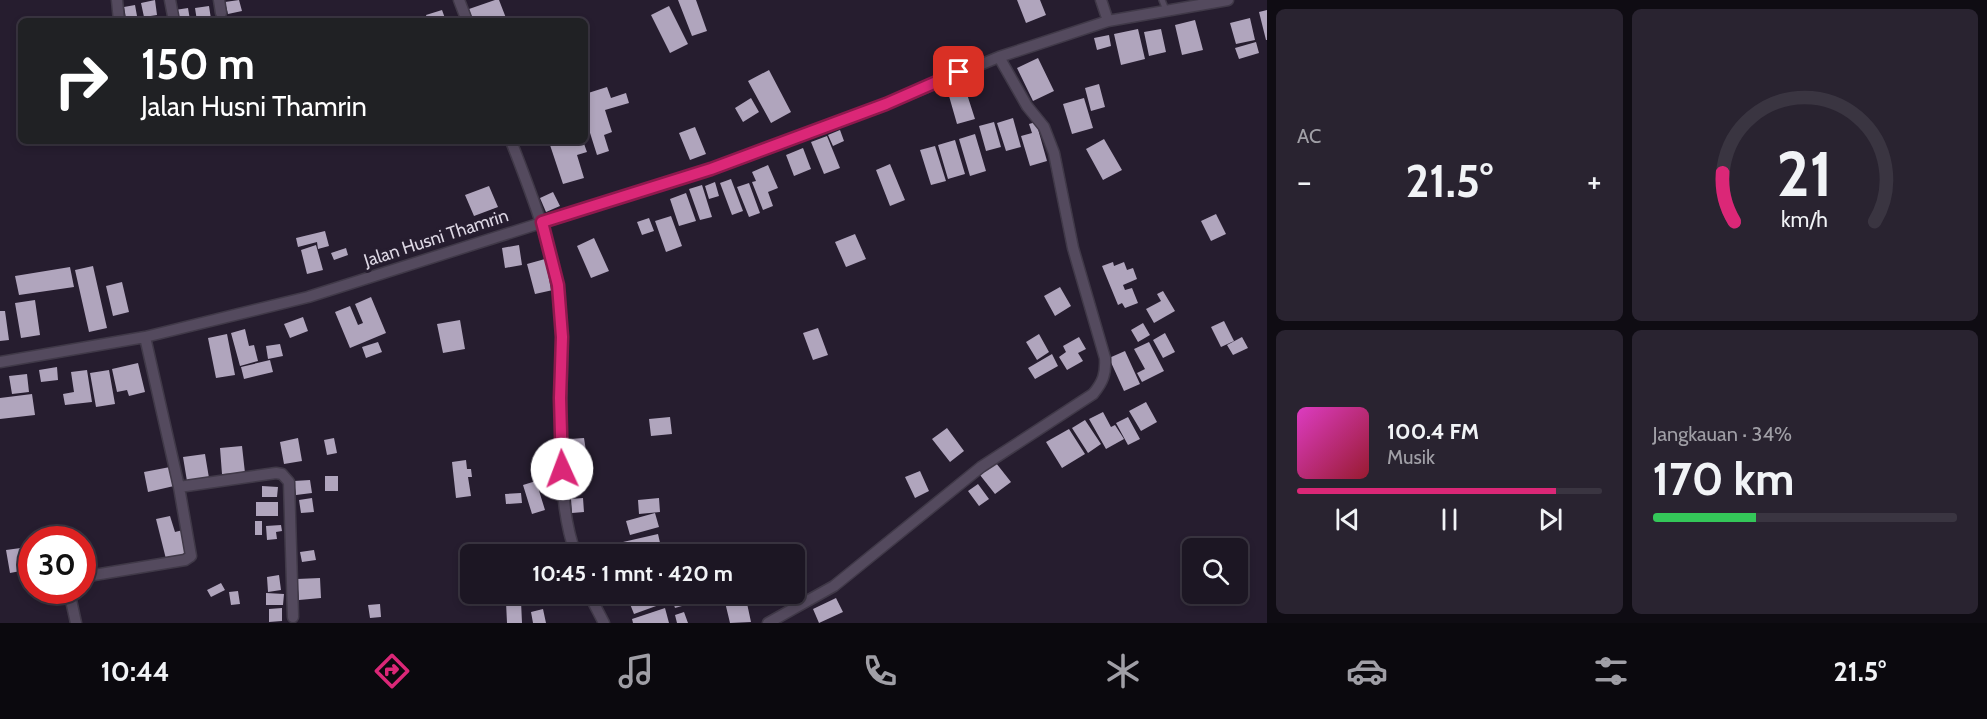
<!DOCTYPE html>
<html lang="id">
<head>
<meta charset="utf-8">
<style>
  body { margin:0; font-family:Cabin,sans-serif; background:#292330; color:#f1f3f6; height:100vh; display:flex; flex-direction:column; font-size:22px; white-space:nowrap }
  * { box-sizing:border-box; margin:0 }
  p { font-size:20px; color:#a09fa6 }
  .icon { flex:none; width:33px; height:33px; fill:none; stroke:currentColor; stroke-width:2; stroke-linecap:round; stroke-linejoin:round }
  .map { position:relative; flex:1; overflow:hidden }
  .sheet { display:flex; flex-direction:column; gap:9px; padding:9px; background:#0f0c13; width:720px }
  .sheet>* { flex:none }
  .banner { position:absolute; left:18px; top:18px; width:570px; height:126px; border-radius:9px; box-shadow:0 3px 9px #0003,0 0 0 2px #3a3541; background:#202124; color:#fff; overflow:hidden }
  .controls { position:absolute; left:1182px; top:538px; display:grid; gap:12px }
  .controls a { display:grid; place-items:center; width:66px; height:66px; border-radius:9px; background:#1c1623; box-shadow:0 3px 9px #0003,0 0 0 2px #3a3541; font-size:30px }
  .speed { position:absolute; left:18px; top:526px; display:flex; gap:12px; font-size:30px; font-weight:700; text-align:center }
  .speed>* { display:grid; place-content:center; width:78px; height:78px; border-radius:50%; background:#1c1623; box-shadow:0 3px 9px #0003,0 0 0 2px #3a3541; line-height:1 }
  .speed .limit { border:9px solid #d22; background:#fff; color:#111 }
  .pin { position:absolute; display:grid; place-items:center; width:51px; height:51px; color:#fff; margin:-26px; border-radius:12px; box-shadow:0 3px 9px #0006 }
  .me { position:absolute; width:66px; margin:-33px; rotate:358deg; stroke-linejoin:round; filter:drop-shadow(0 0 4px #0008) }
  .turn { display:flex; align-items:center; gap:21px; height:126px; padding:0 24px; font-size:27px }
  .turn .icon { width:78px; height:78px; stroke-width:2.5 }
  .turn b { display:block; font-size:42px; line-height:51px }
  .big { font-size:45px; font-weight:800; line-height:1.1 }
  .sheet .tile { flex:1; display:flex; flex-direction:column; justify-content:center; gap:9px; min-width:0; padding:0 21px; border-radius:9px; background:#292330 }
  .sheet .dial { align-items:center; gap:0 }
  .dial svg { height:156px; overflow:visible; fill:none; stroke:#3a3541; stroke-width:7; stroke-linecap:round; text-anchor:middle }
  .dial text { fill:#f1f3f6; stroke:none }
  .song { display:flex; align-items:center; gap:18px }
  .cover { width:72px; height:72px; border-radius:9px; background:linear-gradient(135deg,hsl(310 70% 55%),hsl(350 70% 35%)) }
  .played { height:6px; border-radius:3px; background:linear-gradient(90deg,#db2777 85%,#3a3541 85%) }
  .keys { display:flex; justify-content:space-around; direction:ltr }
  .heat { display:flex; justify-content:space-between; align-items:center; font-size:33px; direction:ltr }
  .charge { height:9px; border-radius:4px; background:linear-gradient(90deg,#34c759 34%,#3a3541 0) }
  .sheet .tiles { flex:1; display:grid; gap:9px; grid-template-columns:repeat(2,1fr) }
  .trip { position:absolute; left:460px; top:544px; width:345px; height:60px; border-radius:9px; background:#1c1623; box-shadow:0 3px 9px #0003,0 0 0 2px #3a3541; font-weight:800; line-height:60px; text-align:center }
  .menu { display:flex; height:96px; justify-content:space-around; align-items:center; background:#0b090e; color:#a09fa6 }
  .menu .icon { width:42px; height:42px }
  .menu .current { color:#db2777 }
  .menu b { font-size:27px; color:#f1f3f6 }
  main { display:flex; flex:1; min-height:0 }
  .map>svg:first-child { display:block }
  .building { fill:#b0a5bd }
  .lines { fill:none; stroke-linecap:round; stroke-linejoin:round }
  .lane-casing { stroke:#403948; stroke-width:8 }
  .street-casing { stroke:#403948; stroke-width:13 }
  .lane { stroke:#544a5e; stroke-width:5 }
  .street { stroke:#544a5e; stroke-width:10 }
  .route-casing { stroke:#8e194d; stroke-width:15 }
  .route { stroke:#db2777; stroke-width:10 }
  .labels { text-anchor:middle; stroke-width:6; stroke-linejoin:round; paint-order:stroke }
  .street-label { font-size:18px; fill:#ddd7e4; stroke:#261d2f }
</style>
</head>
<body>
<main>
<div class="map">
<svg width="1267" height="623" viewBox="0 0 1267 623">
  <rect width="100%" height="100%" fill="#261d2f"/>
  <!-- building -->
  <path class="building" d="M 155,0 L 157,15 L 144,17 L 141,3 Z
    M 239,0 L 242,11 L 228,14 L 225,2 Z
    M 495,0 L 499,0 L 506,18 L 497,21 L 473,21 L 469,9 Z
    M 678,0 L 696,0 L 707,31 L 692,36 Z
    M 1017,0 L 1040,0 L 1046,15 L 1026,23 Z
    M 135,5 L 137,16 L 126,18 L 124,7 Z
    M 209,6 L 211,19 L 197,21 L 195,8 Z
    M 669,6 L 688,44 L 670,53 L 651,15 Z
    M 188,8 L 190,20 L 177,21 L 175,10 Z
    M 442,10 L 446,21 L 428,21 L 426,15 Z
    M 1267,10 L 1267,40 L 1266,40 L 1259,12 Z
    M 1250,18 L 1255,40 L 1236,44 L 1230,23 Z
    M 1195,20 L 1203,50 L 1182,55 L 1175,25 Z
    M 1138,29 L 1145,59 L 1121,65 L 1114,34 Z
    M 1161,29 L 1166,52 L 1149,56 L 1144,32 Z
    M 1109,35 L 1111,46 L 1097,50 L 1094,38 Z
    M 1256,42 L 1259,53 L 1239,59 L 1235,48 Z
    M 1038,58 L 1054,91 L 1033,101 L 1017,68 Z
    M 769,70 L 791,112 L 771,123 L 748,81 Z
    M 1099,84 L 1105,107 L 1091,111 L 1085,88 Z
    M 607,87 L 611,98 L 626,93 L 629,103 L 605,110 L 612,132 L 604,135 L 609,151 L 597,155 L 585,117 L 585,94 Z
    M 966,91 L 975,119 L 957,124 L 949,96 Z
    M 751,98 L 759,112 L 743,122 L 735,108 Z
    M 1084,98 L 1093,128 L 1072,134 L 1063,104 Z
    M 1013,118 L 1021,147 L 1006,151 L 997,123 Z
    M 994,122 L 1001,147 L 986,151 L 979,126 Z
    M 1036,122 L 1047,161 L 1030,166 L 1021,136 L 1032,133 L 1029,124 Z
    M 695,127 L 706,154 L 690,160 L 679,133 Z
    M 840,130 L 844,141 L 833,146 L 828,135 Z
    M 975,134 L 986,171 L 970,176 L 959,139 Z
    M 827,136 L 840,168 L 824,174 L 811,142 Z
    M 1104,139 L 1122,170 L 1103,180 L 1086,149 Z
    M 955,140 L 965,174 L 948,179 L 938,145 Z
    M 564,141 L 583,141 L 587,152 L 577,155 L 584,178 L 563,184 L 550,145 Z
    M 935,146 L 946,181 L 931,185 L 920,150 Z
    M 803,148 L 811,169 L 794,176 L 786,155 Z
    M 890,164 L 905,200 L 890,206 L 876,170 Z
    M 768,165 L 778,188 L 768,192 L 773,206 L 763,210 L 752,182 L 756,181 L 752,172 Z
    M 731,179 L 743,211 L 732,215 L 720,183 Z
    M 715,182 L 719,196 L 709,199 L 705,186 Z
    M 749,183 L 760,213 L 749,217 L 737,187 Z
    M 702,185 L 712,217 L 700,220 L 689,189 Z
    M 489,186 L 498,207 L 474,216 L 465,195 Z
    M 553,192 L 560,206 L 546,212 L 540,198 Z
    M 686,193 L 696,221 L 679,226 L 670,199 Z
    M 1216,214 L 1226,234 L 1211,241 L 1201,221 Z
    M 671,216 L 682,246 L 666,252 L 655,221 Z
    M 649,218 L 654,231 L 642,235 L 637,222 Z
    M 325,231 L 329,246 L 318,249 L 317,242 L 298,247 L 296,238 Z
    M 855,234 L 866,259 L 846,267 L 835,242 Z
    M 594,238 L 609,271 L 591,278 L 577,246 Z
    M 316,245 L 323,270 L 307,274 L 301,250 Z
    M 519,245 L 522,265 L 505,268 L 502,248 Z
    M 346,248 L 348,255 L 334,260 L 331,253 Z
    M 545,259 L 553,290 L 535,294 L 527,264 Z
    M 1113,262 L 1114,266 L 1124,262 L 1127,270 L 1133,268 L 1137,279 L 1123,285 L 1125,290 L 1132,288 L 1138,303 L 1125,308 L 1122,303 L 1118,305 L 1102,266 Z
    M 93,266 L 107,328 L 89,332 L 75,270 Z
    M 70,267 L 74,287 L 19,295 L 15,276 Z
    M 122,282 L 129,312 L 113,316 L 106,286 Z
    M 1060,287 L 1071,306 L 1055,316 L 1044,296 Z
    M 1163,291 L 1175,311 L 1154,323 L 1146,309 L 1161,301 L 1157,294 Z
    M 371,297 L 386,333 L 350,348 L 335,312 L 350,306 L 358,325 L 363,323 L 355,304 Z
    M 35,300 L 40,335 L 21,338 L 15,303 Z
    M 0,311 L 5,311 L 9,340 L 0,341 Z
    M 303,317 L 308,331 L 290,338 L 284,324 Z
    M 460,320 L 465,349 L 443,353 L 437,324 Z
    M 1224,321 L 1234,341 L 1221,347 L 1211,327 Z
    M 1143,323 L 1150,335 L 1138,342 L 1131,330 Z
    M 818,328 L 828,355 L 813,360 L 803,333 Z
    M 245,329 L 249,346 L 254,345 L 258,361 L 240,366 L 231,333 Z
    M 1165,333 L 1175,352 L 1163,358 L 1153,340 Z
    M 227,334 L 235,375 L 216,378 L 208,338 Z
    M 1039,334 L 1049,352 L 1037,360 L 1026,342 Z
    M 1079,337 L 1086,349 L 1078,353 L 1083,361 L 1067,370 L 1059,357 L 1066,352 L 1063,346 Z
    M 1242,337 L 1248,348 L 1233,355 L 1227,345 Z
    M 378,342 L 382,352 L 366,358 L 362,347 Z
    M 1149,342 L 1164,371 L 1142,382 L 1137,373 L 1145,369 L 1134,349 Z
    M 280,344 L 283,356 L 268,359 L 266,346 Z
    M 1125,351 L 1140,384 L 1124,391 L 1109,358 Z
    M 1052,354 L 1058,366 L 1035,379 L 1028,368 Z
    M 270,360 L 273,372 L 244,379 L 241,367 Z
    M 138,363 L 145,392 L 129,396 L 127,390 L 117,392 L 112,369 Z
    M 57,367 L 58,380 L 41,382 L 39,370 Z
    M 87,370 L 92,402 L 65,405 L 63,394 L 74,392 L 71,372 Z
    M 109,370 L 115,404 L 96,407 L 90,373 Z
    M 27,374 L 29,392 L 12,394 L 9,376 Z
    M 32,394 L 35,415 L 0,419 L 0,398 Z
    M 1146,402 L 1157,422 L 1141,431 L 1129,411 Z
    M 1103,412 L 1111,427 L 1115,425 L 1124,439 L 1106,449 L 1089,419 Z
    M 670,417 L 672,434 L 651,436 L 649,419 Z
    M 1128,417 L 1140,439 L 1128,445 L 1116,423 Z
    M 1085,420 L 1101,444 L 1088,453 L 1072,428 Z
    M 947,428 L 964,451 L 950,462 L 932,439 Z
    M 1069,429 L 1085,454 L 1062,468 L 1046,442 Z
    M 298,438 L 302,461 L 284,464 L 280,442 Z
    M 334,438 L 337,453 L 327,455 L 324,440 Z
    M 584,438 L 586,451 L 572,452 L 570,439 Z
    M 242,446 L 245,473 L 222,474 L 220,448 Z
    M 205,454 L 209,478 L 187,481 L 183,457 Z
    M 466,460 L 467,469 L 471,469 L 472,477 L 468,477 L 471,496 L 456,498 L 452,462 Z
    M 996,463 L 1011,482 L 995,494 L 980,475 Z
    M 170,467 L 174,486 L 148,492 L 144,472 Z
    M 920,471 L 929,491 L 915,498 L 905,477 Z
    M 325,476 L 338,476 L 338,491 L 325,491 Z
    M 549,477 L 552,490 L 544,492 L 541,479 Z
    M 310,480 L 312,493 L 296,495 L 294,481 Z
    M 536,481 L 545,510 L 532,514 L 523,485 Z
    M 978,484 L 989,499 L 979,506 L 968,491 Z
    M 262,486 L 278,487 L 277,497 L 262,497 Z
    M 521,493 L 522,503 L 506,504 L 505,494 Z
    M 312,498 L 314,512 L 301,513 L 299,500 Z
    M 583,498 L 584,512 L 572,513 L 571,499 Z
    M 659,498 L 660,512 L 639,514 L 638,500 Z
    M 256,502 L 278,502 L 278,516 L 256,516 Z
    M 655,513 L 659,527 L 630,535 L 626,521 Z
    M 170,516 L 175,532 L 183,530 L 189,553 L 166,559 L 156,519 Z
    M 255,521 L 262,521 L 262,535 L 255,535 Z
    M 281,525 L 282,531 L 276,532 L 277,539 L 267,540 L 266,526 Z
    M 658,534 L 661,547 L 627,555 L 623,542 Z
    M 672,543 L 676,555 L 638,555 Z
    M 28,547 L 31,569 L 10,573 L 6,550 Z
    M 314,550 L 316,560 L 302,562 L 300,552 Z
    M 279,575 L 281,590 L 268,592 L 267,577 Z
    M 320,578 L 321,598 L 299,600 L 297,579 Z
    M 221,583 L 225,590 L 211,597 L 207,590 Z
    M 238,591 L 240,604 L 231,605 L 229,592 Z
    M 266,593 L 284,594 L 283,605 L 266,605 Z
    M 507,594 L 558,594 L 559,595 L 532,601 L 531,595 L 507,598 Z
    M 626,594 L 651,594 L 629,602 Z
    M 658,594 L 667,594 L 670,601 L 634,614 L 630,604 Z
    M 682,594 L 684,598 L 680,599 L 682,606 L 675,608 L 671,596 Z
    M 742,594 L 745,594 L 751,622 L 730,623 L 724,598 Z
    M 836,598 L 843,612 L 819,623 L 813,609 Z
    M 521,601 L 522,623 L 507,623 L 506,602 Z
    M 380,604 L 381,617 L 370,618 L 368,605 Z
    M 282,608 L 282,621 L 269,622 L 269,609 Z
    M 665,608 L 669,623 L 633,623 L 632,619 Z
    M 543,609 L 546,623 L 533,623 L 531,612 Z
    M 684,612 L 688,623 L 677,623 L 675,615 Z"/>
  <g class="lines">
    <!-- lane casing -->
    <g class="lane-casing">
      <path id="lane" d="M 1162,0 L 1166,10"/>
    </g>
    <!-- street casing -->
    <g class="street-casing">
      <path id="street" d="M 117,0 L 119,21
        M 170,0 L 174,21
        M 219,0 L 221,13
        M 459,0 L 467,21
        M 1101,0 L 1108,21 L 1228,0
        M 511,141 C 536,205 561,268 562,338 C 563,404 553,493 576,555
        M 0,362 L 145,337 L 308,297 L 711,169 L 886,104 L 999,57 L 1108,21
        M 179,487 L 276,473 L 282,474 L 289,482 L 293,617
        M 82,577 L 185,560 L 191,556 L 179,487 L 145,337
        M 69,591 L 76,623
        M 589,594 L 604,623
        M 768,623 L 834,586 L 981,467 L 1093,394 C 1103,382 1106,374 1105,358 L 1073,248 L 1054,153 L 1044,127 L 1027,106 L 999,57"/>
    </g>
    <!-- lane -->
    <use href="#lane" class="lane"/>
    <!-- street -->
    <use href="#street" class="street"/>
  </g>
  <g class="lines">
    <!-- route casing -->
    <g class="route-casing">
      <path id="route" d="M 562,469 L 560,398 L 562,337 L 558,285 L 542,222 L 711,169 L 886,104 L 959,72"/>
    </g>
    <!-- route -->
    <use href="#route" class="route"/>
  </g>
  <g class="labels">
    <!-- street labels -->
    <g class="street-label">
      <text transform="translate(436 238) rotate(-18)" y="6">Jalan Husni Thamrin</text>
    </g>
  </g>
</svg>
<div class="controls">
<a><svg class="icon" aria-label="search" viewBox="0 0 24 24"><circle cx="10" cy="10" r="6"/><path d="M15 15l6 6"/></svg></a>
</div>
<div class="speed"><div class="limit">30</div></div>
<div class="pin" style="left:959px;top:72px;background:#d93025"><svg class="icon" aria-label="arrive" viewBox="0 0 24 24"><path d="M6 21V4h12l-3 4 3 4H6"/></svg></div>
<svg class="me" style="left:562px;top:469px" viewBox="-20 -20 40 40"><circle r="19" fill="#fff"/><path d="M0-13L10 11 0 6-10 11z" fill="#db2777"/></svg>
<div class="trip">10:45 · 1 mnt · 420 m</div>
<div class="banner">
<div class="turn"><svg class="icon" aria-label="right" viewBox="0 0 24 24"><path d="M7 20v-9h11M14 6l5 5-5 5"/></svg><div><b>150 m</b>Jalan Husni Thamrin</div></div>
</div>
</div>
<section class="sheet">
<div class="tiles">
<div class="tile"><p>AC</p>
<div class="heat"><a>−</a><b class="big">21.5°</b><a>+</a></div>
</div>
<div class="tile dial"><svg viewBox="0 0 100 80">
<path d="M14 69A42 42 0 1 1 86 69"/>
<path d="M14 69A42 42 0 0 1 8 44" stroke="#db2777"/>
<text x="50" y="56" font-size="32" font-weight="700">21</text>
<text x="50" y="72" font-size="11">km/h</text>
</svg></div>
<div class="tile">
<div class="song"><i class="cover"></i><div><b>100.4 FM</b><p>Musik</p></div></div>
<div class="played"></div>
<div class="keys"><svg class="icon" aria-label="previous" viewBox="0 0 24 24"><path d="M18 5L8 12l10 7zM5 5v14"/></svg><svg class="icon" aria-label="pause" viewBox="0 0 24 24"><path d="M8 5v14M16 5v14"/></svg><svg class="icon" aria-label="next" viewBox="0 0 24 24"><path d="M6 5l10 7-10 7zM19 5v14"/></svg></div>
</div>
<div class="tile"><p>Jangkauan · 34%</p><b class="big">170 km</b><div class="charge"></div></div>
</div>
</section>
</main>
<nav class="menu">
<b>10:44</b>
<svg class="icon current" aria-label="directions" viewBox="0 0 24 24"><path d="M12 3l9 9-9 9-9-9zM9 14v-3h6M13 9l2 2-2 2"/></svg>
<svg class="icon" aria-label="music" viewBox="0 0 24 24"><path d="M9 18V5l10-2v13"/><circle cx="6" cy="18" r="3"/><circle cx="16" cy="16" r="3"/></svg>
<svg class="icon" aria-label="phone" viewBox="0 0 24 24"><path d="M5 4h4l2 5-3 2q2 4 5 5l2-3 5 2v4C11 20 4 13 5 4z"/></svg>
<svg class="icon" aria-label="climate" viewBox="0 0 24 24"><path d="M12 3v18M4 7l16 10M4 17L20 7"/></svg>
<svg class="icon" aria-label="car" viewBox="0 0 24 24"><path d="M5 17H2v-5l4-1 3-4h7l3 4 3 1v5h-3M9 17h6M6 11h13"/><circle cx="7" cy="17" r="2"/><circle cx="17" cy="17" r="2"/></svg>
<svg class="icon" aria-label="filters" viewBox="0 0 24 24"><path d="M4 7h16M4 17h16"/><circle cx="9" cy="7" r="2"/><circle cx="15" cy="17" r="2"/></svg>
<b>21.5°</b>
</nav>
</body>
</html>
